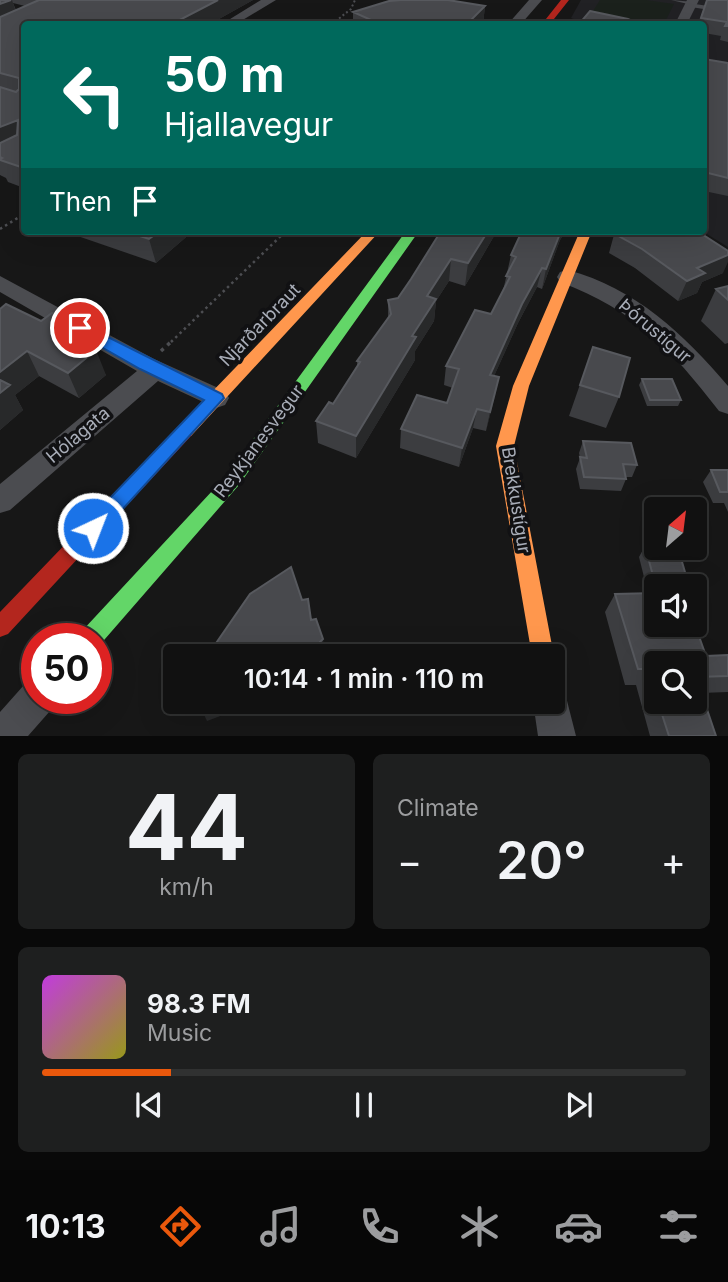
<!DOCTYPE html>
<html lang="en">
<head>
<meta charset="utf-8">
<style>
  body { margin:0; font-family:Inter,sans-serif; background:#1e1f1f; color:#f1f3f6; height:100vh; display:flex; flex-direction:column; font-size:26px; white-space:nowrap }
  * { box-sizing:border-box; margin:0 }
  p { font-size:23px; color:#9c9d9f }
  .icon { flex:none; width:38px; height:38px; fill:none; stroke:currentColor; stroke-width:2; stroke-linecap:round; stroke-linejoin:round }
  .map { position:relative; height:736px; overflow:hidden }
  .panel { display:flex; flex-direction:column; gap:18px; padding:18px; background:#090909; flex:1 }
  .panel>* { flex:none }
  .guide { position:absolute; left:21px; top:21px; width:686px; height:214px; border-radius:7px; box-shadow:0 7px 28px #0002,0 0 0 2px #303131; background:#00695c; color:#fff; overflow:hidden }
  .needle { width:46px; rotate:28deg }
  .controls { position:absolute; left:644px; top:497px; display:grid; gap:14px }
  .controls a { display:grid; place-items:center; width:63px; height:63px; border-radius:7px; background:#111; box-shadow:0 7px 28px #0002,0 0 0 2px #303131; font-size:35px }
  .speed { position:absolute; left:21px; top:623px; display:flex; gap:14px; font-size:35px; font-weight:700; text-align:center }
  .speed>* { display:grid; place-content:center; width:91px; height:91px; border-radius:50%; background:#111; box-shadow:0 7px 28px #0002,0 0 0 2px #303131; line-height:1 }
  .speed .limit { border:10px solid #d22; background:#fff; color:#111 }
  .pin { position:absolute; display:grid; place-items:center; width:60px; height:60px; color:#fff; margin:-30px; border:4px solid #fff; border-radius:50%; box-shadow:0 2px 7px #0007 }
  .me { position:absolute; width:77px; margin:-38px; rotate:43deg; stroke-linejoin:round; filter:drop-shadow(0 0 5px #0008) }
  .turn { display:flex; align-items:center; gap:24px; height:147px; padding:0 28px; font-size:32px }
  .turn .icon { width:91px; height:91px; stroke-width:2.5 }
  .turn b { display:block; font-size:49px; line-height:60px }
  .then { display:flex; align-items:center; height:66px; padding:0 28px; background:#0003; gap:14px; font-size:26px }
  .big { font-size:52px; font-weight:600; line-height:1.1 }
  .panel .card { flex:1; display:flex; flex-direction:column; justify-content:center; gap:10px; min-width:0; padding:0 24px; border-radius:10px; background:#1e1f1f }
  .panel .dial { align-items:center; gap:0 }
  .dial b { font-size:91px; line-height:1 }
  .song { display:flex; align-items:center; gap:21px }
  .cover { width:84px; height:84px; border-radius:10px; background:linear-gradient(135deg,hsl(290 70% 55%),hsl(60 70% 35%)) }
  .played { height:7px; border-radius:4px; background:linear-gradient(90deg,#ea580c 20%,#303131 20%) }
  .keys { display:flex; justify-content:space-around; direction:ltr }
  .heat { display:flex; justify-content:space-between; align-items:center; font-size:38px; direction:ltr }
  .panel .tiles { flex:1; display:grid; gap:18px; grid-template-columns:1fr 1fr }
  .card:last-child { grid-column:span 2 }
  .trip { position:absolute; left:163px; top:644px; width:402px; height:70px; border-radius:7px; background:#111; box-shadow:0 7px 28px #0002,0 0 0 2px #303131; font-weight:600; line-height:70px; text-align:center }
  .tab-bar { display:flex; height:112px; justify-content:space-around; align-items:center; background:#070707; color:#9c9d9f }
  .tab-bar .icon { width:49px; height:49px }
  .tab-bar .on { color:#ea580c }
  .tab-bar b { font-size:32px; color:#f1f3f6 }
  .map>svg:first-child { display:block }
  .built { fill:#212124 }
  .green { fill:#1b211c }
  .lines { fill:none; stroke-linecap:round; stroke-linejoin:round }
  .path-far2 { stroke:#4d4e52; stroke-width:2; stroke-dasharray:2 2.5; stroke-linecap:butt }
  .path-far1 { stroke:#4d4e52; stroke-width:2.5; stroke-dasharray:2.5 3.5; stroke-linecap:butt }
  .path { stroke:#4d4e52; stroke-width:3.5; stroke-dasharray:3.5 5; stroke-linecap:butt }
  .lane { fill:#4b4c50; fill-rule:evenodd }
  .street { fill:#4b4c50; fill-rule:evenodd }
  .fast { fill:#63d668; fill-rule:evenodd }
  .slow { fill:#ff974d; fill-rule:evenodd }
  .jam { fill:#b3261e; fill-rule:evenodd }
  .wall { fill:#3c3d40; fill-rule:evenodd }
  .shaded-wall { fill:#28292a }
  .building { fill:#48494d; stroke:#57595e; stroke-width:2 }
  .route { fill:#1a73e8; stroke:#114b97; stroke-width:2 }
  .labels { text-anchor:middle; stroke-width:7; stroke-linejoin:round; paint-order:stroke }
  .street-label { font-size:18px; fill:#a8adb8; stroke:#111113 }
</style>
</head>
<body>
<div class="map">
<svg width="728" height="736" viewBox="0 0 728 736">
  <rect width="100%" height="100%" fill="#171717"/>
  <!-- built -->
  <path class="built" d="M 581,0 L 728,0 L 728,247 L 702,231 L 704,24 L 587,24 L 571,18 Z"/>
  <!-- green -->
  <path class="green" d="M 600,0 L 646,0 L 674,4 L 664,24 L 591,24 L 586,22 Z"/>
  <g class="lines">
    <!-- path-far2 -->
    <path class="path-far2" d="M 332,24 L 351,9 L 355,0"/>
    <!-- path-far1 -->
    <path class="path-far1" d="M 0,229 L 24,214
      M 171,342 L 286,231"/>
    <!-- path -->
    <path class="path" d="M 161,351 L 173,340"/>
    <!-- lane -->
    <path class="lane" d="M 671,0 L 694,2 L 695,4 L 728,9 L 728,13 L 691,7 L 688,4 Z"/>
    <!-- street -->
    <path class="street" d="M 261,0 L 276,0 L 236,24 L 222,24 Z
      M 529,0 L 542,0 L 521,24 L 508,24 Z
      M 687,0 L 699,0 L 687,24 L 675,24 Z
      M 568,270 C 635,288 684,334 728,386 L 728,414 L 719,411 C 670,348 636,311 560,282 L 557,277 L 560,272 Z
      M 0,276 L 154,359 L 225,391 L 229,398 L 225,405 L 216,408 L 158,381 L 10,510 L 0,513 L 0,484 L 137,371 L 0,292 Z
      M 37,680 L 37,698 L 55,698 L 50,711 L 28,736 L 0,736 L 0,712 L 24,685 Z
      M 553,685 L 564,689 L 576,736 L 538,736 L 533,702 L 553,702 Z"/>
    <!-- fast -->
    <path class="fast" d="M 406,231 L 419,231 L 239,485 L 98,647 L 96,639 L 79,639 L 82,631 L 227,475 Z"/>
    <!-- slow -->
    <path class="slow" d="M 367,231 L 380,231 L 191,436 L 179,436 L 176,431 L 179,426 Z
      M 580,231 L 592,231 L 529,386 L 514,446 L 554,656 L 553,658 L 553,656 L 532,656 L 496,446 L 513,386 Z"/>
    <!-- jam -->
    <path class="jam" d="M 561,0 L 569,0 L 550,24 L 542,24 Z
      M 185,424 L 191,426 L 194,431 L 191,436 L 8,634 L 0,637 L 0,612 L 179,426 Z"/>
  </g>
  <!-- wall -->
  <path class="wall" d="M 0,0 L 253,0 L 210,24 L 24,24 L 24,188 L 8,182 L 6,178 L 0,175 ZM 13,3 L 25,6 L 16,10 Z
    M 707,0 L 728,0 L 728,42 L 720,40 L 721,36 L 704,33 L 704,24 L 698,24 Z
    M 485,6 L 483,24 L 353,24 L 353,12 Z
    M 704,59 L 728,63 L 728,196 L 704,191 Z
    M 68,231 L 200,231 L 197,233 L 192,232 L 156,263 L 69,233 Z
    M 441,231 L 497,231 L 465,286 L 449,281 L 436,301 L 434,321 L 415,351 L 415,360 L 356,458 L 318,443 L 316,421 L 333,404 L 357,368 L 357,361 L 388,318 L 388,300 L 398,298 L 411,279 Z
    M 522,231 L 566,231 L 560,240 L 542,289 L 537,287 L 518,323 L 494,376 L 499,377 L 486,431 L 473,428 L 459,467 L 400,448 L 401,429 L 447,403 L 453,388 L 444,385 L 446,366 L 491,314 L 503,291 L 511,255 Z
    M 615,231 L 723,273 L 702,282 L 697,293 L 678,301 L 635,268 L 609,253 Z
    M 728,286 L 728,343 L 725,344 L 701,321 L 716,289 Z
    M 0,309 L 79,342 L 106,375 L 79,398 L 39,376 L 15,395 L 23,410 L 0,430 Z
    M 593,347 L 619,397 L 606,428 L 569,416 Z
    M 642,379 L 681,400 L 678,406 L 647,406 L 639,385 Z
    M 583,441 L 637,465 L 632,477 L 626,477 L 626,479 L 621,491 L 580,489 L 576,469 L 580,458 L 579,453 Z
    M 711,470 L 728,470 L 728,512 L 724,503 L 713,503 L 703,482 Z
    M 645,546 L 656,586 L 656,625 L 706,656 L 728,655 L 728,692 L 701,693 L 716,736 L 650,736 L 636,685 L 625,685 L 605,612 L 615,594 L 648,593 L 639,557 ZM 656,663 L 695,702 L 656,702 Z"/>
  <!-- shaded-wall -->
  <path class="shaded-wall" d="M 11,0 L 12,0 L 18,18 L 0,26 L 0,4 Z
    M 218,0 L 253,0 L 210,24 L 172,24 Z
    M 485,6 L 483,24 L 467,24 Z
    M 18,120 L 24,137 L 0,152 L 0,127 Z
    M 160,231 L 192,231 L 192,232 L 156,263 L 149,239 Z
    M 488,231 L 497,231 L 465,286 L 468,263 Z
    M 561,231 L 566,231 L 560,240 L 542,289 L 546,269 Z
    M 728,255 L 728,262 L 723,273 L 702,282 L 697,293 L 678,301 L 687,281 L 697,268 Z
    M 451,259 L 449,281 L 436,301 L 434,321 L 415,351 L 415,360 L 356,458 L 356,436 L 412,336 L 427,296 Z
    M 542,268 L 537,287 L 518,323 L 486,394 L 490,375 L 522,304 Z
    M 71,322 L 81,347 L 59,331 Z
    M 96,350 L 106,375 L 79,398 L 68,373 Z
    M 27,351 L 39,376 L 15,395 L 23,410 L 0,430 L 0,372 Z
    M 499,377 L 495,396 L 486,431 L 490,412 Z
    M 477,409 L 473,428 L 459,467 L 462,448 Z
    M 323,639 L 325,656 L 320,642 Z
    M 204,702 L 269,702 L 256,707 L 255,703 L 207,721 L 199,704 Z
    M 280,702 L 303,702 L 282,709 Z"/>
  <!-- building -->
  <path class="building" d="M 0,0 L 11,0 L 0,4 Z
    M 39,0 L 218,0 L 172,24 L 24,24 L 24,168 L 0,160 L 0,159 L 2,158 L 0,157 L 0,143 L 17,135 L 18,120 L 0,127 L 0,87 L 16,92 L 19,89 L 19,78 L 0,73 L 0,17 Z
    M 401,0 L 448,0 L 485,6 L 467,24 L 358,24 L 369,19 L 353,12 L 389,1 Z
    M 707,0 L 728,0 L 728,26 L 725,26 L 727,22 L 701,18 Z
    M 590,11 L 628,19 L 639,24 L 579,24 Z
    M 704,59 L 728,63 L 728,178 L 704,172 Z
    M 124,231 L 160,231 L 149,239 Z
    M 441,231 L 488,231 L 468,263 L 451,259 L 427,296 L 436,299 L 412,336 L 416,337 L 356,436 L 316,421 L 329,402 L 333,404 L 360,362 L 357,361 L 391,314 L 388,300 L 398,298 L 411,279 Z
    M 522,231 L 561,231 L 546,269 L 542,268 L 522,304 L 490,375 L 499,377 L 490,412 L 477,409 L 462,448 L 401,429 L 417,395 L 447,403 L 459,369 L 446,366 L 475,310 L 491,314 L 510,277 L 506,276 L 516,257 L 511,255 Z
    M 616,231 L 697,231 L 728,251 L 728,255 L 697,268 L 705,273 L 687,281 L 642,249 L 615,234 Z
    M 728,286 L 728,300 L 716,289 Z
    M 6,304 L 41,321 L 52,313 L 71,322 L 59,331 L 96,350 L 68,373 L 27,351 L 0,372 L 0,309 Z
    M 593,347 L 630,358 L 619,397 L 580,385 Z
    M 642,379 L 672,379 L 681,400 L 650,400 Z
    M 0,380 L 10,385 L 0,393 Z
    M 583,441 L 631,443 L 637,465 L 623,464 L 626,479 L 584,477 L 580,457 L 587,458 Z
    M 711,470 L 728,470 L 728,492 L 720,492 Z
    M 645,546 L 656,547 L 656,548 L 678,548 L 689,586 L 656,586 L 656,587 Z
    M 291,567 L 302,600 L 308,599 L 311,620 L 316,619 L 323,639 L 320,642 L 326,656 L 216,656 L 217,654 L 210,652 L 250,594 Z
    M 656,593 L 656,625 L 695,625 L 706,656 L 728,655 L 728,676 L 696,677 L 716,736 L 669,736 L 658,702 L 695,702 L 695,663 L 656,663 L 656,695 L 648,669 L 638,669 L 615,594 Z"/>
  <!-- route -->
  <path class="route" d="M 80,323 L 222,394 L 224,398 L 100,534 L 93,536 L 87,534 L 84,528 L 87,522 L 204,400 L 140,369 L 75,332 L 72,328 Z"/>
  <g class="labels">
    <!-- street labels -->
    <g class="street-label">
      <text transform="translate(260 325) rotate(-46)" y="6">Njarðarbraut</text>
      <text transform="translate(655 331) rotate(40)" y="6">Þórustígur</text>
      <text transform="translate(78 435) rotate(-40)" y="6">Hólagata</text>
      <text transform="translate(259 441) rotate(-53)" y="6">Reykjanesvegur</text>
      <text transform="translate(516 500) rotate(81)" y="6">Brekkustígur</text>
    </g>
  </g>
</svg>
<div class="controls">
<a><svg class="needle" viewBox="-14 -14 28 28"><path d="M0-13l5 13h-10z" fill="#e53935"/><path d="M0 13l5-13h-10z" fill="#9c9d9f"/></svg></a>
<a><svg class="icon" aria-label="sound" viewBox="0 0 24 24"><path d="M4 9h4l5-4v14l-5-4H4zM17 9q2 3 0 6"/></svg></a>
<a><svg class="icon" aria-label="search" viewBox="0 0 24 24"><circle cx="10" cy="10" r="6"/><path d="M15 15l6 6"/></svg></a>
</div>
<div class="speed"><div class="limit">50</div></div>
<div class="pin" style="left:80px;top:328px;background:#d93025"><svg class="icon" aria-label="arrive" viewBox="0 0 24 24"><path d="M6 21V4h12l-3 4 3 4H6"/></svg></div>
<svg class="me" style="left:93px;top:528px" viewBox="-20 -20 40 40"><circle r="17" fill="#1a73e8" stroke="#fff" stroke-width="3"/><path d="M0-11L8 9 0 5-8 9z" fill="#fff"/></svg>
<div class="trip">10:14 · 1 min · 110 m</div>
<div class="guide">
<div class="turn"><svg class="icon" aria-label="left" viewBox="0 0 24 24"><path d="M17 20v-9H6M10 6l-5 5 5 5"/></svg><div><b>50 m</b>Hjallavegur</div></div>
<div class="then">Then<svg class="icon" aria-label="arrive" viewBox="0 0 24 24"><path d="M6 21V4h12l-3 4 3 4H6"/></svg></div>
</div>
</div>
<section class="panel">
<div class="tiles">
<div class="card dial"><b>44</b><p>km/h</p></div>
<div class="card"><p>Climate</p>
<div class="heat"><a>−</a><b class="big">20°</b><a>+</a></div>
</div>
<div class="card">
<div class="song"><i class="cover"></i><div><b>98.3 FM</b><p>Music</p></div></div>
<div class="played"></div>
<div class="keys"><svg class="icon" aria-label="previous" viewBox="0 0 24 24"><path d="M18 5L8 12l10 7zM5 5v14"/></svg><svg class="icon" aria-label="pause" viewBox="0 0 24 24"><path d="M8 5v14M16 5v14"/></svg><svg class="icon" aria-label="next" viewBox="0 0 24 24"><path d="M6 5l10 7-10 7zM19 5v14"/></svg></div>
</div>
</div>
</section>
<nav class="tab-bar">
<b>10:13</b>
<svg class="icon on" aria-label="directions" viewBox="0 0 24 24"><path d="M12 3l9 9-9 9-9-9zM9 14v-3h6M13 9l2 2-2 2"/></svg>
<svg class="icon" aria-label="music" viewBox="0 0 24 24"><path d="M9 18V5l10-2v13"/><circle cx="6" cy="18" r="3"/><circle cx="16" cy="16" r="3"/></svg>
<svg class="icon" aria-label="phone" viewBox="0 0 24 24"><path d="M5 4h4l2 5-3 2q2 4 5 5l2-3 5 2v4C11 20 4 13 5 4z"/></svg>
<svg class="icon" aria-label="climate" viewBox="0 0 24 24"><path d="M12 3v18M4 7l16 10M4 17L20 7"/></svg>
<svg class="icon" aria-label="car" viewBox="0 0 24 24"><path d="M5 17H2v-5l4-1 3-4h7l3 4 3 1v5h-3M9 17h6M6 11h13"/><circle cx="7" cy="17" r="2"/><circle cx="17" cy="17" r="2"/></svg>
<svg class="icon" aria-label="filters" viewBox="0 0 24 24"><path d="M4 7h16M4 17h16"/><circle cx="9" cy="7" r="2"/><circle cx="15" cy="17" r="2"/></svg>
</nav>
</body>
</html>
